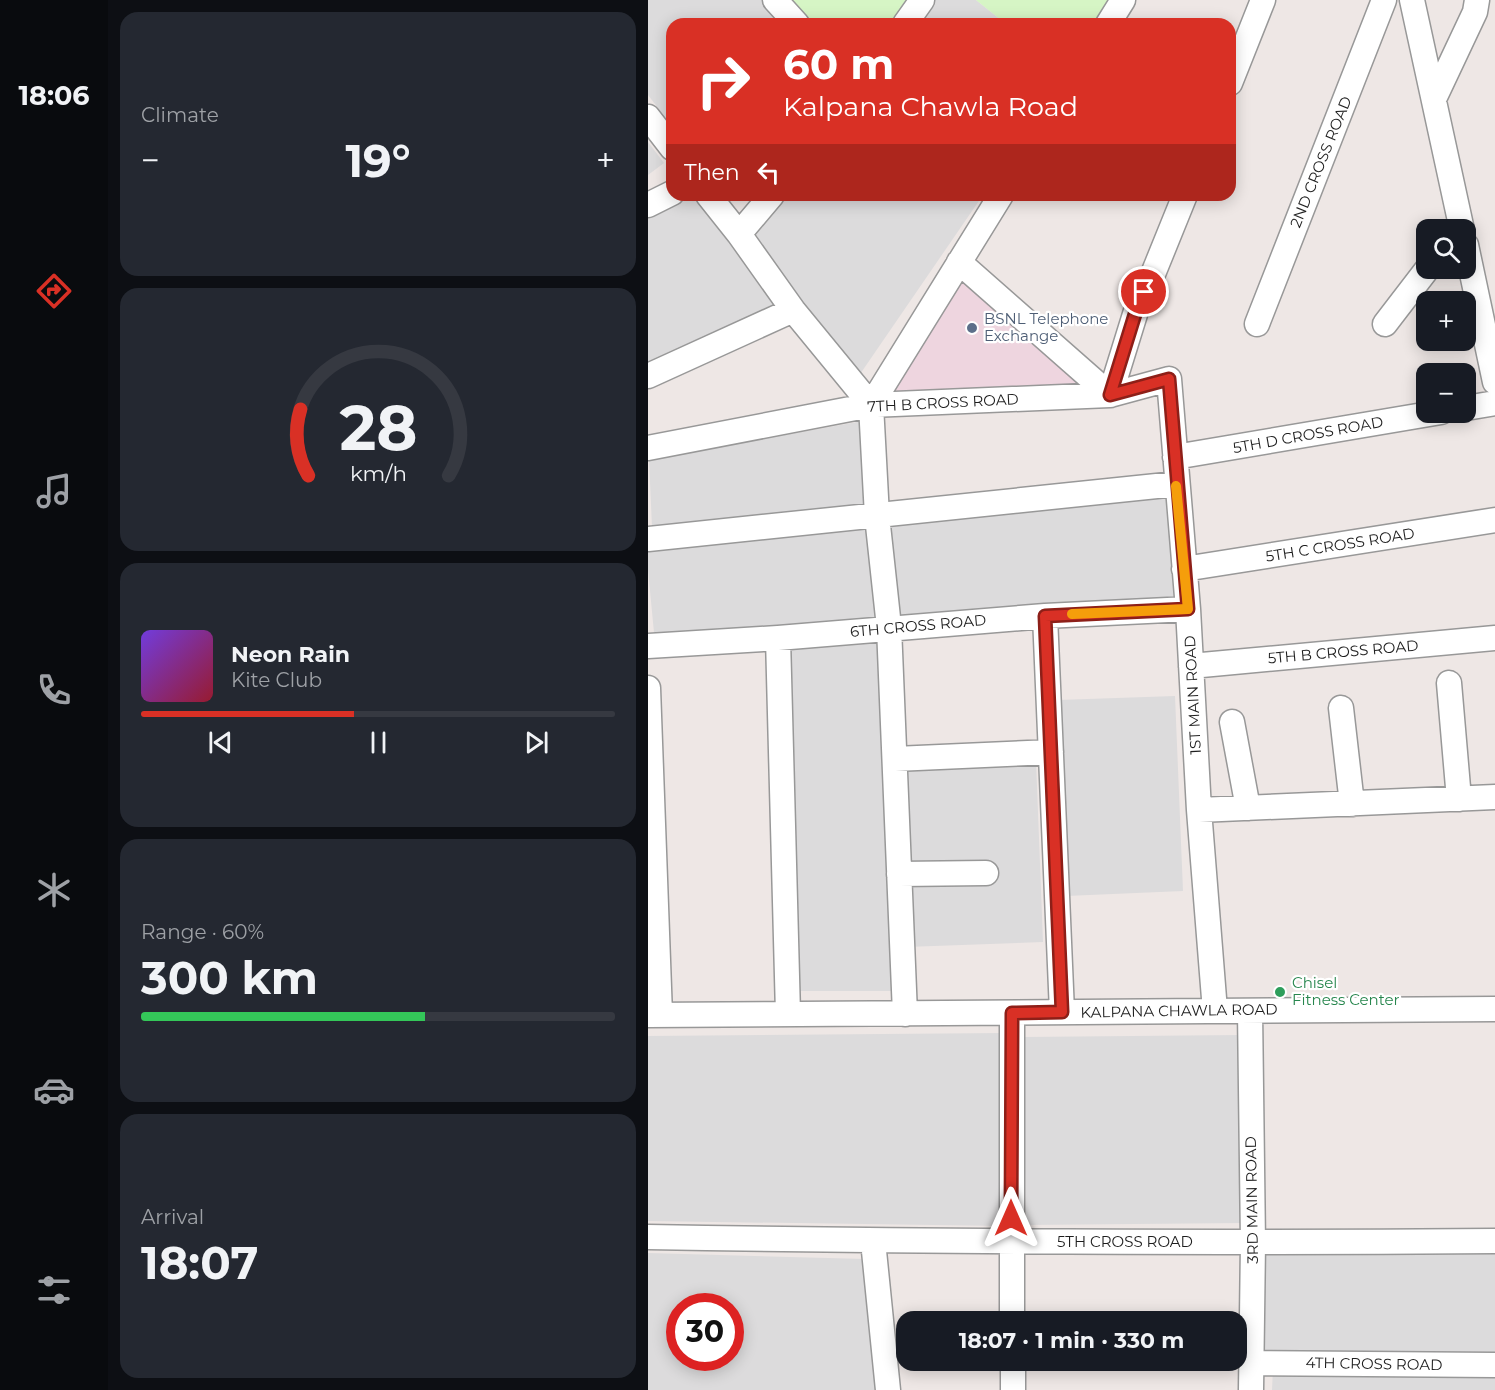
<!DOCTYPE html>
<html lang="en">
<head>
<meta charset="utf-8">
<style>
  body { margin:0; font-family:Montserrat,sans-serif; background:#242831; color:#f1f3f6; height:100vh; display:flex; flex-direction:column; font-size:22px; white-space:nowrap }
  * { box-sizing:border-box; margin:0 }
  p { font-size:20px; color:#9ea1a6 }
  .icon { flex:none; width:33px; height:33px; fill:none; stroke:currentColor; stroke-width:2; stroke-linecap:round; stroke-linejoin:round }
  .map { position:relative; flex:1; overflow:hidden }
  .side { display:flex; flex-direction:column; gap:12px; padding:12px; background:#0d0f14; width:540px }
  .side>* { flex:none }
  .top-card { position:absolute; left:18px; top:18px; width:570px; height:183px; border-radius:18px; box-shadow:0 3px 15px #0003; background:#d93025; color:#fff; overflow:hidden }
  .tools { position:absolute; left:768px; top:219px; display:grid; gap:12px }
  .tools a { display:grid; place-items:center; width:60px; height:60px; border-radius:12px; background:#171b24; box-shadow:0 3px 15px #0003; font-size:30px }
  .speed { position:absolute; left:18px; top:1293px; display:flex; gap:12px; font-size:30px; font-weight:700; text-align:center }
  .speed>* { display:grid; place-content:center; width:78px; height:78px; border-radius:50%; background:#171b24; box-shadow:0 3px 15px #0003; line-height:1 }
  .speed .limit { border:9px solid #d22; background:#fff; color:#111 }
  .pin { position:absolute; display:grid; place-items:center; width:51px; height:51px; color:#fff; margin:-26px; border:3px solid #fff; border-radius:50%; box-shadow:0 2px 6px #0007 }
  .me { position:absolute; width:66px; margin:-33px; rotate:0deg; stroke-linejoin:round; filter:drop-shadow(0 0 4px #0008) }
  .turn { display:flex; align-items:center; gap:21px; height:126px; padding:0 18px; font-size:27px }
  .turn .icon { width:78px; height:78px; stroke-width:2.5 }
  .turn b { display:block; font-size:42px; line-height:51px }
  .then { display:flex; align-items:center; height:57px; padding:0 18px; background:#0003; gap:12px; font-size:22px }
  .big { font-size:45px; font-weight:700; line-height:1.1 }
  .side .tile { flex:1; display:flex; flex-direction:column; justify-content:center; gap:9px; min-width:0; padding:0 21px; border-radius:18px; background:#242831 }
  .side .dial { align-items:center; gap:0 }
  .dial svg { height:156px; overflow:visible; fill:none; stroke:#363941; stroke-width:7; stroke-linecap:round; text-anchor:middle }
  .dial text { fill:#f1f3f6; stroke:none }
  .song { display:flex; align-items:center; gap:18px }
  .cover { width:72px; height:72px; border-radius:9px; background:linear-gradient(135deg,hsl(260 70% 55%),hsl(350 70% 35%)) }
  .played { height:6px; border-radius:3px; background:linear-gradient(90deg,#d93025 45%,#363941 45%) }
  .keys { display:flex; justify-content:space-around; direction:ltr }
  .heat { display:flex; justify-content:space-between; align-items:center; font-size:33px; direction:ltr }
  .charge { height:9px; border-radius:4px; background:linear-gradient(90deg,#34c759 60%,#363941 0) }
  .trip { position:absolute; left:248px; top:1311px; width:351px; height:60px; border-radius:18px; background:#171b24; box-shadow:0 3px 15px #0003; font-weight:700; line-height:60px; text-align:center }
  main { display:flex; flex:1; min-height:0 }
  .dock { display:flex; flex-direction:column; width:108px; justify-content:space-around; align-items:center; background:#090b0e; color:#9ea1a6 }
  .dock .icon { width:42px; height:42px }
  .dock .on { color:#d93025 }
  .dock b { font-size:27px; color:#f1f3f6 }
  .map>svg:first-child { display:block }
  .residential { fill:#dcdbdc; fill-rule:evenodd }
  .commercial { fill:#eed5df }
  .park { fill:#d6f5c5 }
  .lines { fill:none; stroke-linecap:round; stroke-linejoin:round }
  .minor-casing { stroke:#989898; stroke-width:27 }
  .minor { stroke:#fff; stroke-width:24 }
  .route-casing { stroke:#8d1f18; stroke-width:15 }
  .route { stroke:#d93025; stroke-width:10 }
  .slow { stroke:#f59e0b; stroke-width:10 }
  .service-dot { fill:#5c6f8a; stroke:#fff; stroke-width:2 }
  .leisure-dot { fill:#2e9e5b; stroke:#fff; stroke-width:2 }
  .labels { text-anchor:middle; stroke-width:4.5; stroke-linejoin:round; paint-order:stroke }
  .street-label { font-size:15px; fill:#1e1e1e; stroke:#fff }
  .service-label { font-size:15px; fill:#4e5e75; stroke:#fff; text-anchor:start }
  .leisure-label { font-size:15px; fill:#27864d; stroke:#fff; text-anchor:start }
</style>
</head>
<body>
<main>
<nav class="dock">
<b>18:06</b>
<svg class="icon on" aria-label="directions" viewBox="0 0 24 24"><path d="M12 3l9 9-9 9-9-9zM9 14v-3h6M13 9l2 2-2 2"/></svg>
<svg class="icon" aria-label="music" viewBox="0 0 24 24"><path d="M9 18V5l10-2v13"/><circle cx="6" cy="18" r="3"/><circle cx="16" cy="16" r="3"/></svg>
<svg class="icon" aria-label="phone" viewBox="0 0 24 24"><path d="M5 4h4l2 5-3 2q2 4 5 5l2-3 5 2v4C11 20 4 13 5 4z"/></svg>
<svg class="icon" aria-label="climate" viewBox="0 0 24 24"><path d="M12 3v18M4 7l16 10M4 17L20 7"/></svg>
<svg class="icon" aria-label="car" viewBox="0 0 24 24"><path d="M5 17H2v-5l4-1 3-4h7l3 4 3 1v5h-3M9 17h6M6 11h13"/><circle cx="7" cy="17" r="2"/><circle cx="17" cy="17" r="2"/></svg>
<svg class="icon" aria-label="filters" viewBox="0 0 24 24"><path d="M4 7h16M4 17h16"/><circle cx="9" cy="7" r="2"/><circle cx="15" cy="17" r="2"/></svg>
</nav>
<section class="side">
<div class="tile"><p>Climate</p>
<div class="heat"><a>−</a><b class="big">19°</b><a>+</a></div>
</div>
<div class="tile dial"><svg viewBox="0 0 100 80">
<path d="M14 69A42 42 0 1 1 86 69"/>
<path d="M14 69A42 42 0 0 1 10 35" stroke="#d93025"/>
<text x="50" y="56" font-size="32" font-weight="700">28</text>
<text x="50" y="72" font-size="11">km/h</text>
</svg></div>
<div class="tile">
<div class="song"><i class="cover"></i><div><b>Neon Rain</b><p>Kite Club</p></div></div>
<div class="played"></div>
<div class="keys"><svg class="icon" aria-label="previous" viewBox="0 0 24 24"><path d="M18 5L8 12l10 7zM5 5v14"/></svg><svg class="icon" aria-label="pause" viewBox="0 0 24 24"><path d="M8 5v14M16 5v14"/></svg><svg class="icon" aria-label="next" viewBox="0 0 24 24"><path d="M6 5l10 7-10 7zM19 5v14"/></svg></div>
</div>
<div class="tile"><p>Range · 60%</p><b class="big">300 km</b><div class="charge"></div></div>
<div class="tile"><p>Arrival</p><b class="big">18:07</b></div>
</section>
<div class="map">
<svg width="847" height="1390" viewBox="0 0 847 1390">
  <rect width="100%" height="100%" fill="#eee7e5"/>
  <!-- residential -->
  <path class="residential" d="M 0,0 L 116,0 L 137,24 L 24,24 L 24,126 L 0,95 Z
    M 283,0 L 328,0 L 358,24 L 265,24 Z
    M 0,142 L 16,163 L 0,175 Z
    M 44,195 L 50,195 L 134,309 L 0,370 L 0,218 Z
    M 137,195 L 335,195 L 208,380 L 106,237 Z
    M 215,421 L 220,508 L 4,527 L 1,459 Z
    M 525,490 L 535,596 L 245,623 L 235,518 Z
    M 225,522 L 235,621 L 7,643 L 0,570 L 0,544 Z
    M 233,635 L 251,991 L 147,991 L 133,642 Z
    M 527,696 L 535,891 L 418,896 L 410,700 Z
    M 388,760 L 395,942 L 258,947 L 251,765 Z
    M 356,1033 L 354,1226 L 0,1221 L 0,1036 Z
    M 593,1035 L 596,1223 L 378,1225 L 375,1037 Z
    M 847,1248 L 847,1361 L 613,1355 L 615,1251 Z
    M 0,1253 L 217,1259 L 229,1390 L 0,1390 ZM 32,1306 L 82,1306 L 82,1358 L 32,1358 Z
    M 625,1368 L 847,1370 L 847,1390 L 624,1390 Z"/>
  <!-- commercial -->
  <path class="commercial" d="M 312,272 L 434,383 L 223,405 Z"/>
  <!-- park -->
  <path class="park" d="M 141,0 L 259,0 L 243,24 L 163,24 Z
    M 328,0 L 468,0 L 452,24 L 358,24 Z"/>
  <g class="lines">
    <!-- minor casing -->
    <g class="minor-casing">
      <path id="minor" d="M 127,0 L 149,24
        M 764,0 L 814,230
        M 257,24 L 274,0
        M 460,24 L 475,0
        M 582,83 L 615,0
        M 786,99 L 827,12 L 829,0
        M 0,117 L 24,148
        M 60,195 L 91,234 L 145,310 L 223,405
        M 0,205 L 24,193
        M 91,234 L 124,195
        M 818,245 L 847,382
        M 311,262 L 462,395 L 488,311 L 505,274 L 537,195
        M 609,324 L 736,0
        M 737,324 L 780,268
        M 0,376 L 145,310
        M 818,408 L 847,403
        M 0,448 L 223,405 L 462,395 L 521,379 L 540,609 L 551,810 L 567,1011
        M 527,457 L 793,412
        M 0,539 L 528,484
        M 536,569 L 847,520
        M 397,616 L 414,1012
        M 130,638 L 140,1014
        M 0,646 L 130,638 L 397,616 L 540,609
        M 543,666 L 847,638
        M 801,683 L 811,799
        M 0,688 L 12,1015
        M 693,708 L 704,804
        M 584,722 L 600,808
        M 247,759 L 403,752
        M 551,810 L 847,797
        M 251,874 L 338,873
        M 602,1011 L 605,1243 L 603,1390
        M 364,1013 L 364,1322
        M 257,1014 L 241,627 L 229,516 L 223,405 L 353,195
        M 0,1015 L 847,1009
        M 0,1237 C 282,1242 565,1243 847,1241
        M 225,1241 L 240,1390
        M 365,1360 L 365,1390
        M 605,1363 L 847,1365"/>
    </g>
    <!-- minor -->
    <use href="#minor" class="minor"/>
  </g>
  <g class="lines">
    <!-- route casing -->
    <g class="route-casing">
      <path id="route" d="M 363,1218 L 364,1013 L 414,1012 L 397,616 L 540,609 L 521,379 L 462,395 L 488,311 L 496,292"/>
    </g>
    <!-- route -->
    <use href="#route" class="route"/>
    <!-- slow -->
    <path class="slow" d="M 424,614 L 540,609 L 528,486"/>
  </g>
  <!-- markers -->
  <circle class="service-dot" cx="324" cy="328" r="6"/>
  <circle class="leisure-dot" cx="632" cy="992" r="6"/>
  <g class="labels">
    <!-- street labels -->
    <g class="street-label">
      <text transform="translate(673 162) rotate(-68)" y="5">2ND CROSS ROAD</text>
      <text transform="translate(295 403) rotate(-3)" y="5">7TH B CROSS ROAD</text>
      <text transform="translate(660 435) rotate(-10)" y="5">5TH D CROSS ROAD</text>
      <text transform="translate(692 545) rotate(-9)" y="5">5TH C CROSS ROAD</text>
      <text transform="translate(270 626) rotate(-5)" y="5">6TH CROSS ROAD</text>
      <text transform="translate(695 652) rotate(-5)" y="5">5TH B CROSS ROAD</text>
      <text transform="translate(545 695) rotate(-93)" y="5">1ST MAIN ROAD</text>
      <text transform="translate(531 1011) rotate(-1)" y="5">KALPANA CHAWLA ROAD</text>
      <text transform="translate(604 1200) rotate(-91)" y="5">3RD MAIN ROAD</text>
      <text x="477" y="1247">5TH CROSS ROAD</text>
      <text transform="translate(726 1364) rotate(1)" y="5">4TH CROSS ROAD</text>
    </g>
    <!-- service labels -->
    <g class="service-label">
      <text x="336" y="324">BSNL Telephone<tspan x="336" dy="17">Exchange</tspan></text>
    </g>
    <!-- leisure labels -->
    <g class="leisure-label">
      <text x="644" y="988">Chisel<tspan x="644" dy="17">Fitness Center</tspan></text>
    </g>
  </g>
</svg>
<div class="tools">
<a><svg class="icon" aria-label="search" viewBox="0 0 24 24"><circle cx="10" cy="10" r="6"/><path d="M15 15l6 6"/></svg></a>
<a>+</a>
<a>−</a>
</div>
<div class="speed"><div class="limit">30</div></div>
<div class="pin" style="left:496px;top:292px;background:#d93025"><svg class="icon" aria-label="arrive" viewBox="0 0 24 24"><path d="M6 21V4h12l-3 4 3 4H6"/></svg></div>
<svg class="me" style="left:363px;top:1218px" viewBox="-20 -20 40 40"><path d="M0-17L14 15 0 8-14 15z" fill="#d93025" stroke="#fff" stroke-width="4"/></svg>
<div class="trip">18:07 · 1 min · 330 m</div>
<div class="top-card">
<div class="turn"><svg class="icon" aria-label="right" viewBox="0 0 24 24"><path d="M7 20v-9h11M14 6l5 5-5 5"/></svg><div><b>60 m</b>Kalpana Chawla Road</div></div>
<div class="then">Then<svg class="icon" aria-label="left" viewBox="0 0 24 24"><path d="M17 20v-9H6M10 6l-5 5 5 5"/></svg></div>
</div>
</div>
</main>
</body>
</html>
